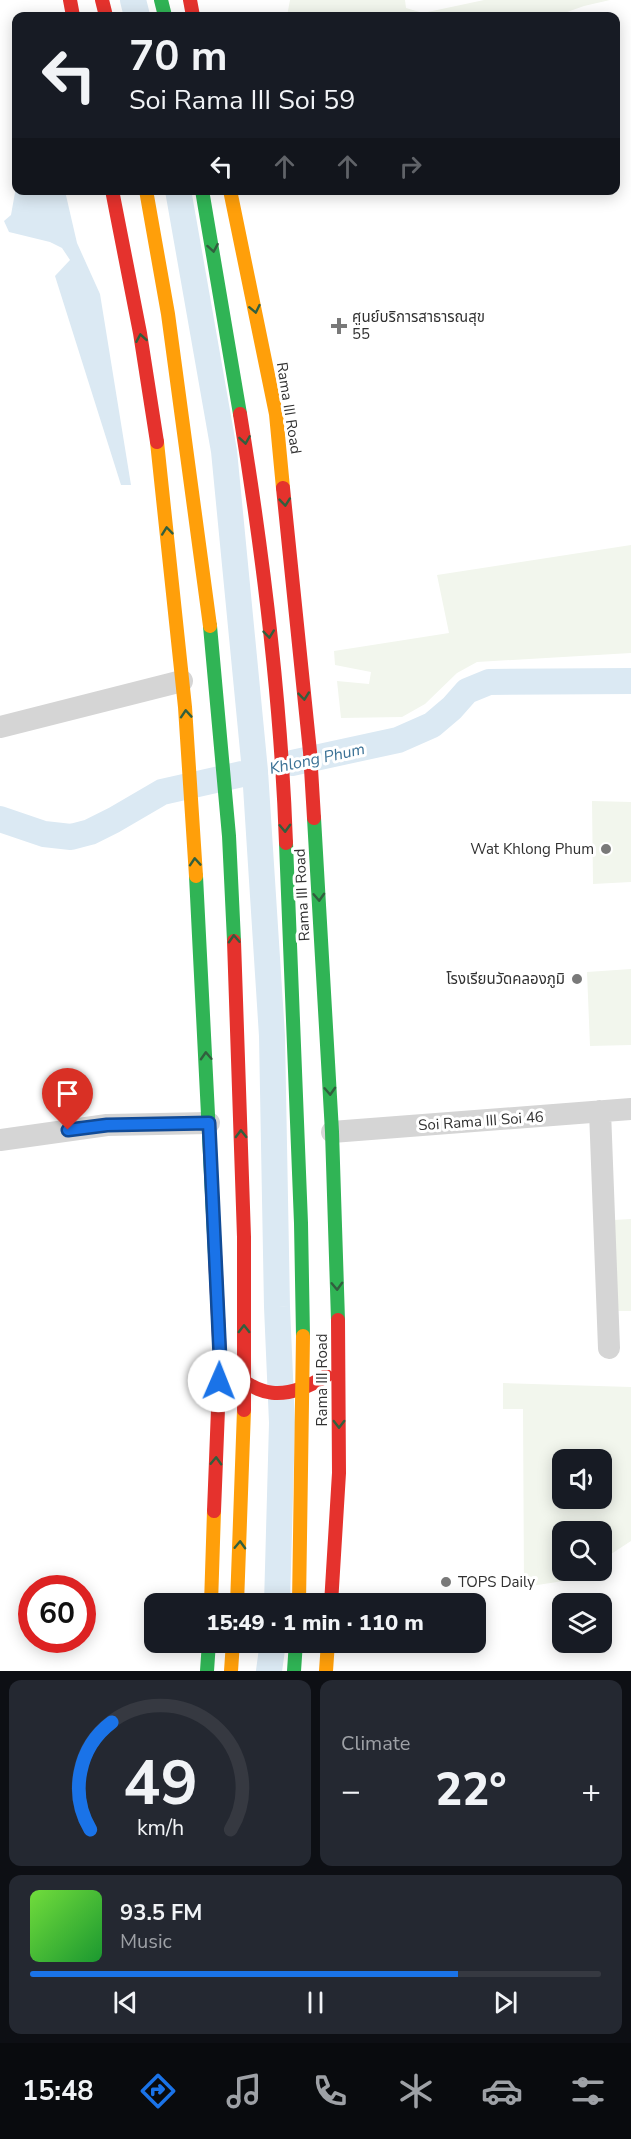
<!DOCTYPE html>
<html lang="en">
<head>
<meta charset="utf-8">
<style>
  body { margin:0; font-family:"Nunito Sans","Noto Sans Thai",sans-serif; background:#242831; color:#f1f3f6; height:100vh; display:flex; flex-direction:column; font-size:22px; white-space:nowrap }
  * { box-sizing:border-box; margin:0 }
  p { font-size:20px; color:#9ea1a6 }
  .icon { flex:none; width:33px; height:33px; fill:none; stroke:currentColor; stroke-width:2; stroke-linecap:round; stroke-linejoin:round }
  .map { position:relative; height:1671px; overflow:hidden }
  .details { display:flex; flex-direction:column; gap:9px; padding:9px; background:#0d0f14; flex:1 }
  .details>* { flex:none }
  .banner { position:absolute; left:12px; top:12px; width:608px; height:183px; border-radius:12px; box-shadow:0 3px 15px #0003; background:#171b24; color:#f1f3f6; overflow:hidden }
  .controls { position:absolute; left:552px; top:1449px; display:grid; gap:12px }
  .controls a { display:grid; place-items:center; width:60px; height:60px; border-radius:12px; background:#171b24; box-shadow:0 3px 15px #0003; font-size:30px }
  .speed { position:absolute; left:18px; top:1575px; display:flex; gap:12px; font-size:30px; font-weight:700; text-align:center }
  .speed>* { display:grid; place-content:center; width:78px; height:78px; border-radius:50%; background:#171b24; box-shadow:0 3px 15px #0003; line-height:1 }
  .speed .limit { border:9px solid #d22; background:#fff; color:#111 }
  .pin { position:absolute; display:grid; place-items:center; width:51px; height:51px; color:#fff; margin:-62px -26px; border-radius:50% 50% 50% 0; rotate:-45deg; box-shadow:0 0 6px #0007 }
  .pin .icon { rotate:45deg }
  .me { position:absolute; width:66px; margin:-33px; rotate:1deg; stroke-linejoin:round; filter:drop-shadow(0 0 4px #0008) }
  .turn { display:flex; align-items:center; gap:21px; height:126px; padding:0 18px; font-size:27px }
  .turn .icon { width:78px; height:78px; stroke-width:2.5 }
  .turn b { display:block; font-size:42px; line-height:51px }
  .lanes { display:flex; align-items:center; height:57px; padding:0 18px; background:#0003; justify-content:center; gap:30px; direction:ltr }
  .lanes .off { opacity:.35 }
  .big { font-size:45px; font-weight:800; line-height:1.1 }
  .details .card { flex:1; display:flex; flex-direction:column; justify-content:center; gap:9px; min-width:0; padding:0 21px; border-radius:12px; background:#242831 }
  .details .dial { align-items:center; gap:0 }
  .dial svg { height:156px; overflow:visible; fill:none; stroke:#363941; stroke-width:7; stroke-linecap:round; text-anchor:middle }
  .dial text { fill:#f1f3f6; stroke:none }
  .song { display:flex; align-items:center; gap:18px }
  .cover { width:72px; height:72px; border-radius:9px; background:linear-gradient(135deg,hsl(100 70% 55%),hsl(130 70% 35%)) }
  .played { height:6px; border-radius:3px; background:linear-gradient(90deg,#1a73e8 75%,#363941 75%) }
  .keys { display:flex; justify-content:space-around; direction:ltr }
  .heat { display:flex; justify-content:space-between; align-items:center; font-size:33px; direction:ltr }
  .details .tiles { flex:1; display:grid; gap:9px; grid-template-columns:1fr 1fr }
  .card:last-child { grid-column:span 2 }
  .trip { position:absolute; left:144px; top:1593px; width:342px; height:60px; border-radius:12px; background:#171b24; box-shadow:0 3px 15px #0003; font-weight:800; line-height:60px; text-align:center }
  .dock { display:flex; height:96px; justify-content:space-around; align-items:center; background:#090b0e; color:#9ea1a6 }
  .dock .icon { width:42px; height:42px }
  .dock .on { color:#1a73e8 }
  .dock b { font-size:27px; color:#f1f3f6 }
  .map>svg:first-child { display:block }
  .green { fill:#f2f6ed; fill-rule:evenodd }
  .water { fill:#dbe9f3 }
  .lines { fill:none; stroke-linecap:round; stroke-linejoin:round }
  .canal { stroke:#dbe9f3; stroke-width:26 }
  .street { stroke:#d5d5d5; stroke-width:22 }
  .fast { stroke:#30b455; stroke-width:14 }
  .slow { stroke:#ff9f0a; stroke-width:14 }
  .jam { stroke:#e5322d; stroke-width:14 }
  .fast-bridge { stroke:#30b455; stroke-width:14 }
  .slow-bridge { stroke:#ff9f0a; stroke-width:14 }
  .jam-bridge { stroke:#e5322d; stroke-width:14 }
  .oneway { stroke:#315f3e }
  .route-casing { stroke:#114b97; stroke-width:15 }
  .route { stroke:#1a73e8; stroke-width:10 }
  .poi-dot { fill:#797979; stroke:#fff; stroke-width:2 }
  .labels { text-anchor:middle; stroke-width:6; stroke-linejoin:round; paint-order:stroke }
  .poi-label { font-size:15px; fill:#313131; stroke:#fff; text-anchor:start }
  .street-label { font-size:15px; fill:#313131; stroke:#fff }
  .water-label { font-size:16px; font-style:italic; fill:#3c7296; stroke:#fff }
</style>
</head>
<body>
<div class="map">
<svg width="631" height="1671" viewBox="0 0 631 1671">
  <rect width="100%" height="100%" fill="#fff"/>
  <!-- green -->
  <path class="green" d="M 290,0 L 405,0 L 406,8 L 423,13 L 484,0 L 610,0 L 584,6 L 556,16 L 287,16 Z
    M 631,545 L 631,653 L 477,662 L 457,673 L 425,704 L 402,717 L 341,718 L 337,681 L 369,684 L 371,672 L 335,665 L 334,651 L 449,633 L 437,575 Z
    M 592,801 L 631,802 L 631,882 L 593,884 Z
    M 631,969 L 631,1045 L 590,1046 L 587,972 Z
    M 631,1219 L 631,1311 L 618,1311 L 613,1220 Z
    M 503,1383 L 631,1387 L 631,1541 L 602,1560 L 602,1532 L 562,1532 L 562,1570 L 588,1571 L 577,1579 L 524,1587 L 523,1409 L 503,1409 ZM 562,1460 L 602,1460 L 602,1498 L 562,1498 Z"/>
  <!-- water -->
  <path class="water" d="M 16,187 L 16,190 L 65,191 L 77,243 L 100,294 L 131,485 L 121,485 L 55,276 L 70,260 L 62,248 L 50,242 L 9,232 L 4,221 L 11,215 Z"/>
  <g class="lines">
    <!-- canal -->
    <path class="canal" d="M 133,0 L 137,16
      M 178,190 L 224,451 L 255,771 L 272,1036 L 277,1307 L 282,1423 L 277,1604
      M 292,763 L 398,740 L 432,725 L 452,708 L 467,691 L 489,682 L 631,681
      M 0,819 L 44,834 L 71,837 L 90,832 L 114,820 L 162,792 L 242,774
      M 269,1671 L 273,1642"/>
    <!-- street -->
    <path class="street" d="M 0,727 L 182,681
      M 600,1111 L 609,1348
      M 332,1132 L 631,1109
      M 0,1140 L 107,1125 L 209,1123"/>
    <!-- fast -->
    <path class="fast" d="M 161,0 L 165,16
      M 314,818 L 332,1132 L 338,1320
      M 196,876 L 215,1254
      M 207,1671 L 209,1642
      M 294,1671 L 296,1642"/>
    <!-- slow -->
    <path class="slow" d="M 230,190 L 276,414 L 283,488
      M 157,442 L 185,707 L 196,876
      M 211,1604 L 214,1511
      M 231,1671 L 233,1642
      M 326,1671 L 328,1642"/>
    <!-- jam -->
    <path class="jam" d="M 70,0 L 73,16
      M 102,0 L 106,16
      M 190,0 L 193,16
      M 112,190 L 140,333 L 157,442
      M 283,488 L 310,752 L 314,818
      M 225,1363 C 256,1400 286,1401 326,1376
      M 214,1511 L 220,1358 L 215,1254
      M 331,1604 L 339,1473 L 338,1320"/>
    <!-- fast-bridge -->
    <path class="fast-bridge" d="M 202,190 L 240,414
      M 210,626 L 229,836 L 234,941
      M 286,843 L 301,1223 L 303,1336"/>
    <!-- slow-bridge -->
    <path class="slow-bridge" d="M 146,190 L 168,314 L 210,626
      M 237,1604 L 244,1410
      M 299,1604 L 303,1336"/>
    <!-- jam-bridge -->
    <path class="jam-bridge" d="M 240,414 C 263,554 281,701 286,843
      M 234,941 L 244,1237 L 244,1410"/>
  </g>
  <!-- one-way arrows -->
  <defs><path id="oneway-chevron" d="M-2-3.5L2.5 0L-2 3.5" fill="none" stroke-width="1.6" stroke-linecap="round" stroke-linejoin="round" transform="scale(1.5)"/></defs>
  <g class="oneway">
    <use href="#oneway-chevron" transform="translate(213 248) rotate(80)"/>
    <use href="#oneway-chevron" transform="translate(255 309) rotate(78)"/>
    <use href="#oneway-chevron" transform="translate(141 338) rotate(-100)"/>
    <use href="#oneway-chevron" transform="translate(245 440) rotate(81)"/>
    <use href="#oneway-chevron" transform="translate(285 502) rotate(84)"/>
    <use href="#oneway-chevron" transform="translate(167 531) rotate(-96)"/>
    <use href="#oneway-chevron" transform="translate(269 634) rotate(84)"/>
    <use href="#oneway-chevron" transform="translate(304 696) rotate(84)"/>
    <use href="#oneway-chevron" transform="translate(186 714) rotate(-94)"/>
    <use href="#oneway-chevron" transform="translate(285 828) rotate(88)"/>
    <use href="#oneway-chevron" transform="translate(195 862) rotate(-94)"/>
    <use href="#oneway-chevron" transform="translate(319 897) rotate(87)"/>
    <use href="#oneway-chevron" transform="translate(234 939) rotate(-93)"/>
    <use href="#oneway-chevron" transform="translate(206 1056) rotate(-93)"/>
    <use href="#oneway-chevron" transform="translate(330 1091) rotate(87)"/>
    <use href="#oneway-chevron" transform="translate(241 1134) rotate(-91)"/>
    <use href="#oneway-chevron" transform="translate(337 1286) rotate(88)"/>
    <use href="#oneway-chevron" transform="translate(244 1329) rotate(-90)"/>
    <use href="#oneway-chevron" transform="translate(339 1424) rotate(90)"/>
    <use href="#oneway-chevron" transform="translate(216 1461) rotate(-88)"/>
    <use href="#oneway-chevron" transform="translate(240 1545) rotate(-88)"/>
  </g>
  <g class="lines">
    <!-- route casing -->
    <g class="route-casing">
      <path id="route" d="M 68,1130 L 107,1125 L 209,1123 L 220,1358 L 219,1381"/>
    </g>
    <!-- route -->
    <use href="#route" class="route"/>
  </g>
  <!-- markers -->
  <g class="poi-dot">
    <path d="M336 317h6v6h6v6h-6v6h-6v-6h-6v-6h6z"/>
    <circle cx="606" cy="849" r="6"/>
    <circle cx="577" cy="979" r="6"/>
    <circle cx="446" cy="1582" r="6"/>
  </g>
  <g class="labels">
    <!-- poi labels -->
    <g class="poi-label">
      <text x="352" y="322">ศูนย์บริการสาธารณสุข<tspan x="352" dy="17">55</tspan></text>
      <text x="594" y="854" text-anchor="end">Wat Khlong Phum</text>
      <text x="565" y="984" text-anchor="end">โรงเรียนวัดคลองภูมิ</text>
      <text x="458" y="1587">TOPS Daily</text>
    </g>
    <!-- street labels -->
    <g class="street-label">
      <text transform="translate(289 408) rotate(81)" y="5">Rama III Road</text>
      <text transform="translate(302 895) rotate(-93)" y="5">Rama III Road</text>
      <text transform="translate(481 1121) rotate(-4)" y="5">Soi Rama III Soi 46</text>
      <text transform="translate(322 1380) rotate(-90)" y="5">Rama III Road</text>
    </g>
    <!-- water labels -->
    <g class="water-label">
      <text transform="translate(317 758) rotate(-12)" y="6">Khlong Phum</text>
    </g>
  </g>
</svg>
<div class="controls">
<a><svg class="icon" aria-label="sound" viewBox="0 0 24 24"><path d="M4 9h4l5-4v14l-5-4H4zM17 9q2 3 0 6"/></svg></a>
<a><svg class="icon" aria-label="search" viewBox="0 0 24 24"><circle cx="10" cy="10" r="6"/><path d="M15 15l6 6"/></svg></a>
<a><svg class="icon" aria-label="layers" viewBox="0 0 24 24"><path d="M12 4l9 5-9 5-9-5zM3 14l9 5 9-5"/></svg></a>
</div>
<div class="speed"><div class="limit">60</div></div>
<div class="pin" style="left:68px;top:1130px;background:#d93025"><svg class="icon" aria-label="arrive" viewBox="0 0 24 24"><path d="M6 21V4h12l-3 4 3 4H6"/></svg></div>
<svg class="me" style="left:219px;top:1381px" viewBox="-20 -20 40 40"><circle r="19" fill="#fff"/><path d="M0-13L10 11 0 6-10 11z" fill="#1a73e8"/></svg>
<div class="trip">15:49 · 1 min · 110 m</div>
<div class="banner">
<div class="turn"><svg class="icon" aria-label="left" viewBox="0 0 24 24"><path d="M17 20v-9H6M10 6l-5 5 5 5"/></svg><div><b>70 m</b>Soi Rama III Soi 59</div></div>
<div class="lanes"><svg class="icon" aria-label="left" viewBox="0 0 24 24"><path d="M17 20v-9H6M10 6l-5 5 5 5"/></svg><svg class="icon off" aria-label="ahead" viewBox="0 0 24 24"><path d="M12 20V5M6 11l6-6 6 6"/></svg><svg class="icon off" aria-label="ahead" viewBox="0 0 24 24"><path d="M12 20V5M6 11l6-6 6 6"/></svg><svg class="icon off" aria-label="right" viewBox="0 0 24 24"><path d="M7 20v-9h11M14 6l5 5-5 5"/></svg></div>
</div>
</div>
<section class="details">
<div class="tiles">
<div class="card dial"><svg viewBox="0 0 100 80">
<path d="M14 69A42 42 0 1 1 86 69"/>
<path d="M14 69A42 42 0 0 1 25 14" stroke="#1a73e8"/>
<text x="50" y="56" font-size="32" font-weight="700">49</text>
<text x="50" y="72" font-size="11">km/h</text>
</svg></div>
<div class="card"><p>Climate</p>
<div class="heat"><a>−</a><b class="big">22°</b><a>+</a></div>
</div>
<div class="card">
<div class="song"><i class="cover"></i><div><b>93.5 FM</b><p>Music</p></div></div>
<div class="played"></div>
<div class="keys"><svg class="icon" aria-label="previous" viewBox="0 0 24 24"><path d="M18 5L8 12l10 7zM5 5v14"/></svg><svg class="icon" aria-label="pause" viewBox="0 0 24 24"><path d="M8 5v14M16 5v14"/></svg><svg class="icon" aria-label="next" viewBox="0 0 24 24"><path d="M6 5l10 7-10 7zM19 5v14"/></svg></div>
</div>
</div>
</section>
<nav class="dock">
<b>15:48</b>
<svg class="icon on" aria-label="directions" viewBox="0 0 24 24"><path d="M12 3l9 9-9 9-9-9zM9 14v-3h6M13 9l2 2-2 2"/></svg>
<svg class="icon" aria-label="music" viewBox="0 0 24 24"><path d="M9 18V5l10-2v13"/><circle cx="6" cy="18" r="3"/><circle cx="16" cy="16" r="3"/></svg>
<svg class="icon" aria-label="phone" viewBox="0 0 24 24"><path d="M5 4h4l2 5-3 2q2 4 5 5l2-3 5 2v4C11 20 4 13 5 4z"/></svg>
<svg class="icon" aria-label="climate" viewBox="0 0 24 24"><path d="M12 3v18M4 7l16 10M4 17L20 7"/></svg>
<svg class="icon" aria-label="car" viewBox="0 0 24 24"><path d="M5 17H2v-5l4-1 3-4h7l3 4 3 1v5h-3M9 17h6M6 11h13"/><circle cx="7" cy="17" r="2"/><circle cx="17" cy="17" r="2"/></svg>
<svg class="icon" aria-label="filters" viewBox="0 0 24 24"><path d="M4 7h16M4 17h16"/><circle cx="9" cy="7" r="2"/><circle cx="15" cy="17" r="2"/></svg>
</nav>
</body>
</html>
